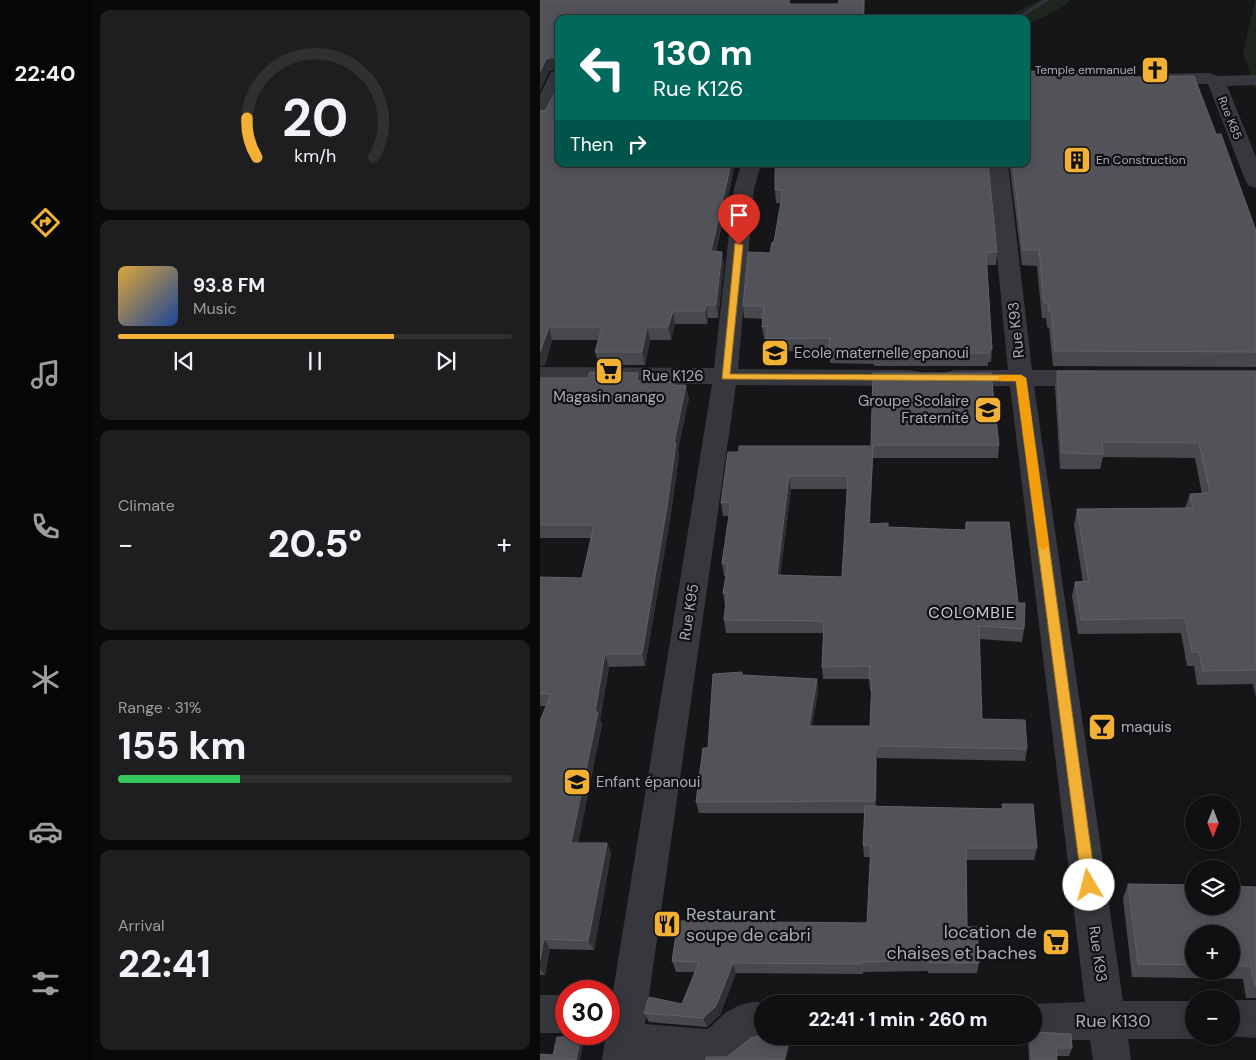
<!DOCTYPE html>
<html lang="en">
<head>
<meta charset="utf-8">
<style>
  body { margin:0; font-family:"DM Sans",sans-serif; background:#1e1e20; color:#f1f3f6; height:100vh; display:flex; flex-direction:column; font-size:19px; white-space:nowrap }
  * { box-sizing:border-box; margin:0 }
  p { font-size:16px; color:#9c9d9f }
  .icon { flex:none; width:28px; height:28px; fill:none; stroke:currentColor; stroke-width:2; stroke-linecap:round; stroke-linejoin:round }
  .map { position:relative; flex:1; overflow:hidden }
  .drawer { display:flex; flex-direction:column; gap:10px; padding:10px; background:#09090a; width:450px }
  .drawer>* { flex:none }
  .banner { position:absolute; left:15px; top:15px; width:475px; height:152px; border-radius:10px; box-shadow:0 2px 12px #0003,0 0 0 1px #303032; background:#00695c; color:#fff; overflow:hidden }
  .needle { width:32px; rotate:180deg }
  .controls { position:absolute; left:645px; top:795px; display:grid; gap:10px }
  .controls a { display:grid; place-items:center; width:55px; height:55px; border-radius:50%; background:#101012; box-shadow:0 2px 12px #0003,0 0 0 1px #303032; font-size:25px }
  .speed { position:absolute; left:15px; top:980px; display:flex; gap:10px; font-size:25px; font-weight:700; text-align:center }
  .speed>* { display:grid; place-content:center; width:65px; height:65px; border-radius:50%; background:#101012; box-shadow:0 2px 12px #0003,0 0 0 1px #303032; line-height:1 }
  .speed .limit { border:8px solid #d22; background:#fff; color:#111 }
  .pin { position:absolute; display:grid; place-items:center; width:42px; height:42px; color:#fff; margin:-51px -21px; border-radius:50% 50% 50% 0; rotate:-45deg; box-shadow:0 0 5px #0007 }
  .pin .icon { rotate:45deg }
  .me { position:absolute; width:55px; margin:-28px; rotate:352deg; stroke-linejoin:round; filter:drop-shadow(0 0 4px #0008) }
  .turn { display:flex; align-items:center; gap:18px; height:105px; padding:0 15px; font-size:22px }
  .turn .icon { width:65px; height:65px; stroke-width:2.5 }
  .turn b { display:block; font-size:35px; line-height:42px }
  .then { display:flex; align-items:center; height:48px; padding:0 15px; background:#0003; gap:10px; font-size:19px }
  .big { font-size:38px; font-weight:800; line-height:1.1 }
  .drawer .card { flex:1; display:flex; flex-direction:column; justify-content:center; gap:8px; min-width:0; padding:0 18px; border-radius:10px; background:#1e1e20 }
  .drawer .dial { align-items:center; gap:0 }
  .dial svg { height:130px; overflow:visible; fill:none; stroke:#303032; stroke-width:7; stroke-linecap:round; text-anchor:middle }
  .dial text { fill:#f1f3f6; stroke:none }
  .song { display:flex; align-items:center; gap:15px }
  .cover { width:60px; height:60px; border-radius:8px; background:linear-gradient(135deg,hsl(40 70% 55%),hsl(220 70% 35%)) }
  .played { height:5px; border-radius:2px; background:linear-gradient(90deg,#f2b134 70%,#303032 70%) }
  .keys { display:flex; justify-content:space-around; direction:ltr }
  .heat { display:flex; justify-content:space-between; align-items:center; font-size:28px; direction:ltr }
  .charge { height:8px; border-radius:4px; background:linear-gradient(90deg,#34c759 31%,#303032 0) }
  .trip { position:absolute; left:214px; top:995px; width:288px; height:50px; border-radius:25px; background:#101012; box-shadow:0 2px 12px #0003,0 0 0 1px #303032; font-weight:800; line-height:50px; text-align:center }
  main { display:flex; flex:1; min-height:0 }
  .menu { display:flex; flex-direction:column; width:90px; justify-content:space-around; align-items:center; background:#060607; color:#9c9d9f }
  .menu .icon { width:35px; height:35px }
  .menu .selected { color:#f2b134 }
  .menu b { font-size:22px; color:#f1f3f6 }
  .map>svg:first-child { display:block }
  .green { fill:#1e261f }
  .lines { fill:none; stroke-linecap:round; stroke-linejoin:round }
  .stream { fill:#2c353c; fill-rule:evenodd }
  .minor { fill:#37383d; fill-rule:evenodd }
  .wall { fill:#47494d; fill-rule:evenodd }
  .shaded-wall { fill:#2f3033 }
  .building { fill:#525359; stroke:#5f6168; fill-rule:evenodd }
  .route { fill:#f2b134; stroke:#9d7322 }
  .slow { fill:#f59e0b }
  .labels { text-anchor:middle; stroke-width:4.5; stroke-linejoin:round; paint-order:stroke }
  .far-poi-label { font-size:12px; fill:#a8adb8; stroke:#111113; text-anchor:end }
  .far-street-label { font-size:12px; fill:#a8adb8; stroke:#111113 }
  .street-label { font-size:15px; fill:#a8adb8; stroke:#111113 }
  .poi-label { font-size:15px; fill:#a8adb8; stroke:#111113; text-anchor:start }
  .neighbourhood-label { font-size:16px; letter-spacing:1px; fill:#c9ccd4; stroke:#111113 }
  .near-poi-label { font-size:18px; fill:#a8adb8; stroke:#111113; text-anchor:start }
  .near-street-label { font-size:18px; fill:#a8adb8; stroke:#111113 }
</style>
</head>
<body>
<main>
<nav class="menu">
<b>22:40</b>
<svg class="icon selected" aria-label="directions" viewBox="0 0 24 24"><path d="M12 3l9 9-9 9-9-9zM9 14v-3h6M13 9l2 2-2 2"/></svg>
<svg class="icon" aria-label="music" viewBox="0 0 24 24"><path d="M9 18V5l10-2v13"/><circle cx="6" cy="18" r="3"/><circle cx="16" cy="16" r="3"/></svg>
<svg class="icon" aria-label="phone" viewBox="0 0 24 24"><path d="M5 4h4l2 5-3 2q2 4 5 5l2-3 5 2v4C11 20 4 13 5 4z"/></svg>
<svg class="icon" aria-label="climate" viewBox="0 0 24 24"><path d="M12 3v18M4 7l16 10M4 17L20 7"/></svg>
<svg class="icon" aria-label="car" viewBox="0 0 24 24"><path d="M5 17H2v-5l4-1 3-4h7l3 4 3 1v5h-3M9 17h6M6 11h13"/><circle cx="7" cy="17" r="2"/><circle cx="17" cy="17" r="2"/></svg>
<svg class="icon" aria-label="filters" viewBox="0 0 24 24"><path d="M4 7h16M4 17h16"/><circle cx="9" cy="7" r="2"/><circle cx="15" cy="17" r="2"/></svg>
</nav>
<section class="drawer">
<div class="card dial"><svg viewBox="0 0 100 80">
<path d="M14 69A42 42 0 1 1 86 69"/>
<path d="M14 69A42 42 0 0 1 8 45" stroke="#f2b134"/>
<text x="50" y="56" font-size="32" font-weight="700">20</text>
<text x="50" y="72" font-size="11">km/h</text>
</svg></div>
<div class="card">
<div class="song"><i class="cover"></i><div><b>93.8 FM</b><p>Music</p></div></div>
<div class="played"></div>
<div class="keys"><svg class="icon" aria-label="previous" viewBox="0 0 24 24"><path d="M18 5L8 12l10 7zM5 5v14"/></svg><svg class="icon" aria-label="pause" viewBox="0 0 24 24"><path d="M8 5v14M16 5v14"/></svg><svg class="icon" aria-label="next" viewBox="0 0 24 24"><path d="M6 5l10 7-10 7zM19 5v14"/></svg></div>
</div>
<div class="card"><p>Climate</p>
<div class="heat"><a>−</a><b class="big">20.5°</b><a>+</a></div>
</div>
<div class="card"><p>Range · 31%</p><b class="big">155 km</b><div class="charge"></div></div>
<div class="card"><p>Arrival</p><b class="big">22:41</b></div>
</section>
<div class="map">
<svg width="716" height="1060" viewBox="0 0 716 1060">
  <rect width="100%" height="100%" fill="#161618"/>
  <!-- green -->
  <path class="green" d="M 500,0 L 530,0 L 524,6 L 486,26 L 486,19 L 462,19 Z
    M 715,0 L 716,0 L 716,91 L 703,53 Z"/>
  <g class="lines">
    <!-- stream -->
    <path class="stream" d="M 503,0 L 510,0 L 479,19 L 473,19 Z"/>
    <!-- minor -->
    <path class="minor" d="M 17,71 C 25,83 15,109 7,121 L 0,123 L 0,95 L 11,72 Z
      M 669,73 L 678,76 L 716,75 L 716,85 L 687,86 L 716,157 L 716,188 L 709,186 L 706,182 L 668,84 L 618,84 L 612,83 L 609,79 L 612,75 L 618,74 Z
      M 201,164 L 221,164 L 214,189 L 198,369 L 370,370 L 379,372 L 382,378 L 379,384 L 370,386 L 196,385 L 105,1024 L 167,1029 C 173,1026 177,1020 182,1016 C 192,1007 213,998 226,1004 L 222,1004 L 222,1036 L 231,1036 L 211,1041 L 198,1054 L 188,1060 L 62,1060 L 66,1034 L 69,1034 L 69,1016 L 172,384 L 0,383 L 0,367 L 174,368 L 194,189 Z
      M 448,164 L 468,164 L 492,370 L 552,370 L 561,372 L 564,378 L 561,384 L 552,386 L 494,386 L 583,1001 L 654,1001 L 654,1036 L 661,1036 L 654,1039 L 588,1039 L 591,1060 L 553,1060 L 550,1040 L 492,1040 L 483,1036 L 492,1036 L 492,1004 L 488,1004 L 545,1002 L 470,386 L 415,386 L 406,384 L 403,378 L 406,372 L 415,370 L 468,370 Z
      M 0,995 L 26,995 L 26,1033 L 0,1033 Z
      M 691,1000 L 716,1000 L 716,1038 L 687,1036 L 691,1036 Z"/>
  </g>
  <!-- wall -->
  <path class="wall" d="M 0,0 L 251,4 L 298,4 L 299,0 L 325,0 L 324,19 L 19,19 L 19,164 L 195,164 L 176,252 L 184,264 L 178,318 L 168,318 L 167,324 L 135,324 L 131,340 L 110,340 L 105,365 L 59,365 L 55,352 L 59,340 L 12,340 L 5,365 L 0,366 L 0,111 L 6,110 L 15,92 L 19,72 L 18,69 L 9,71 L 0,91 Z
    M 486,71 L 595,77 L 676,134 L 716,231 L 716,367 L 513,366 L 509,328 L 507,327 L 506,318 L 502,318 L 497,266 L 482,265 L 470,168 L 471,164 L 486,164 L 487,153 L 486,143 Z
    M 236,164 L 457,252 L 456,265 L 447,265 L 452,349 L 451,362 L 448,362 L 448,366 L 334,366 L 334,364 L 290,363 L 289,350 L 227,352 L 226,339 L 224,339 L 222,327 L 223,319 L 204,318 L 203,306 L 230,253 L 234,242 L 241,203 L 236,203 L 235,190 Z
    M 517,371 L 716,371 L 716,697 L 713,684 L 657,685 L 654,666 L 647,666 L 641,633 L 538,634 L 532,596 L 535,582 L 543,582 L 534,525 L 537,509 L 645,508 L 650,494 L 662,494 L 655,458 L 563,457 L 560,469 L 520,469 L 515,386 Z
    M 98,373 L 100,381 L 135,385 L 149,398 L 138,450 L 139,456 L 130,520 L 105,666 L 69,667 L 60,720 L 62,724 L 38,843 L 67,843 L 71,854 L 54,950 L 10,949 L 5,975 L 0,975 L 0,721 L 6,706 L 0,706 L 0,577 L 42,578 L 51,538 L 0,538 L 0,378 L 48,378 Z
    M 333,373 L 459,445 L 458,458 L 333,458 L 330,524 L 348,527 L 425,530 L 426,522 L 478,603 L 484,629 L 482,642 L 439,639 L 442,719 L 487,749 L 485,761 L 337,758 L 336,806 L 462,809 L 462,804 L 497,848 L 494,860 L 426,860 L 427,927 L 439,963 L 437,973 L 388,973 L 388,971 L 323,972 L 323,974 L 196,973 L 180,1015 L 167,1027 L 109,1022 L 104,1013 L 142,1004 L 155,972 L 136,972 L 132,961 L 327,923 L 330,857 L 324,857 L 323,845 L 325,813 L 159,813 L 156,802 L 168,748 L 203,675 L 277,679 L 278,692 L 272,726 L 330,726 L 332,691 L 330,691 L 329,679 L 283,679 L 282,667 L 284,633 L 186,633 L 184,620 L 185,606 L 183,593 L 186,576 L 184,576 L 182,563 L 189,516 L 183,516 L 181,503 L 199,452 L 332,446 ZM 251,489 L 307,489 L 302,577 L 240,575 Z
    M 588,884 L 716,887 L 716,998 L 706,998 L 703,979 L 592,977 L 583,898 ZM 654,934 L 691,934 L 691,971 L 654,971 Z
    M 489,1036 L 492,1036 L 532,1048 L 529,1056 L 516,1056 L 517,1060 L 489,1060 L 488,1040 Z"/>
  <!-- shaded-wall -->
  <path class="shaded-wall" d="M 249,0 L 251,0 L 249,16 L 248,4 Z
    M 324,0 L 325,0 L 324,19 L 323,19 Z
    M 15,57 L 18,69 L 9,71 L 0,91 L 0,72 L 6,59 Z
    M 191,164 L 195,164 L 173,264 L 171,251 Z
    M 182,252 L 184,264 L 178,318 L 176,305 Z
    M 166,305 L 168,318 L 167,324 L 165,311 Z
    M 133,311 L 135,324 L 131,340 L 128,327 Z
    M 9,327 L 12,340 L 5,365 L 0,366 L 0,352 Z
    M 107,327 L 110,340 L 105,365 L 102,352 Z
    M 98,373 L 101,385 L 97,381 Z
    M 146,385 L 149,398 L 138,450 L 139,456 L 130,520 L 105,666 L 102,654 L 134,443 Z
    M 333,446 L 333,460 L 329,537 L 329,524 Z
    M 249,476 L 251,489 L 239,588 L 237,575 Z
    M 65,654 L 69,667 L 60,720 L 62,724 L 36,854 L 31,843 L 55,712 Z
    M 277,679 L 278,692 L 270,738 L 269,726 Z
    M 336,746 L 337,758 L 336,813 L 335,801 Z
    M 67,843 L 71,854 L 54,950 L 48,941 Z
    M 4,939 L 10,949 L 5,975 L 0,968 L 0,960 Z
    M 193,963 L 196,973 L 180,1015 L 167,1027 L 163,1018 Z
    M 250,1036 L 252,1036 L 246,1060 L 244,1060 Z
    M 41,1037 L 44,1042 L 40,1060 L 36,1060 Z"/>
  <!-- building -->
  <path class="building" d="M 0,0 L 249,0 L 248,4 L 298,4 L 299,0 L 324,0 L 323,19 L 19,19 L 19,70 L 15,57 L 6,59 L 0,72 Z
    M 19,71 L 19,164 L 191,164 L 171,251 L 182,252 L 176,305 L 166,305 L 165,311 L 133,311 L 128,327 L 107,327 L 102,352 L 55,352 L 62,327 L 9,327 L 0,352 L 0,111 L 6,110 L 15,92 Z
    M 486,71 L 594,73 L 595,77 L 654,76 L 676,134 L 681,134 L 716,231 L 716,352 L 515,351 L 511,312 L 509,312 L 508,303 L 504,303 L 499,250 L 483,250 L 473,164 L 486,164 L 486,153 L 491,153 L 486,117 Z
    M 236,164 L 448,164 L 457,252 L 446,252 L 452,349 L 449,349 L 449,353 L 333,353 L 334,351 L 289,350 L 290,338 L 226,339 L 228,326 L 222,327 L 224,306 L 203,306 L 208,252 L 230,253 L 232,242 L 234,242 L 243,190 L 235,190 L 235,173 Z
    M 517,371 L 716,371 L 716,670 L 663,671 L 659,652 L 652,652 L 645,618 L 541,620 L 535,582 L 549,581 L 537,509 L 653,508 L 650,494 L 670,493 L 659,443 L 562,442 L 563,454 L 522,453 Z
    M 50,372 L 98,373 L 97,381 L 135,382 L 134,385 L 146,385 L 134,443 L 136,443 L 127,507 L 102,654 L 65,654 L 55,712 L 58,712 L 31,843 L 67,843 L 48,941 L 4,939 L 0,960 L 0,721 L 11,694 L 0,694 L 0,577 L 42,578 L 54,525 L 0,525 L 0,378 L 48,378 Z
    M 333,373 L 451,373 L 459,445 L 331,445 Z
    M 199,446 L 333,446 L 329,524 L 348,523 L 348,527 L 426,530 L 426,522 L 469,522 L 478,603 L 485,603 L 484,629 L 439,626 L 442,719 L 485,720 L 487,749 L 336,746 L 335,801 L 156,802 L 163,748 L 168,748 L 173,674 L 202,672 L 202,675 L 277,679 L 269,726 L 330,726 L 332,679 L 329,679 L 330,666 L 282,667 L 284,621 L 184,620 L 187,593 L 183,593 L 188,564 L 182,563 L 191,502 L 181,503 L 188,452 L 199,452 ZM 249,476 L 308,476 L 302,577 L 237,575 Z
    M 462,804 L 493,804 L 497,848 L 426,848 L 427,927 L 437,927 L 439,963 L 389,963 L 389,960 L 322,962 L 322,964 L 193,963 L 176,1006 L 163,1018 L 104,1013 L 109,997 L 142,1004 L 159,962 L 132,961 L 138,921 L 327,923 L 331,845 L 323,845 L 325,806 L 463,809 Z
    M 588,884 L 654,885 L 654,906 L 691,906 L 691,886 L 716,887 L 716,986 L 715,986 L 711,966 L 691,966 L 691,934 L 654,934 L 654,965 L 598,964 Z
    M 492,1032 L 531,1034 L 532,1048 L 516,1048 L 517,1060 L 492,1060 L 490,1036 L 492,1036 Z
    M 222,1035 L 222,1036 L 250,1036 L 244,1060 L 166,1060 L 166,1057 L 187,1057 L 211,1038 Z
    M 17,1037 L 41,1037 L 36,1060 L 0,1060 L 0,1054 L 13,1055 Z"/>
  <!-- route -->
  <path class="route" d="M 195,243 L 203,245 L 190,374 L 481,375 L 486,378 L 556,885 L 554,890 L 549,892 L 544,890 L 542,885 L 476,381 L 182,379 Z"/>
  <!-- slow -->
  <path class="slow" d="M 481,375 L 486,378 L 509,546 L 503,550 L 498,546 L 476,381 L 462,381 L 457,378 L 462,375 Z"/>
  <!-- icons -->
  <defs>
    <g id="church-square" transform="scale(1.4375)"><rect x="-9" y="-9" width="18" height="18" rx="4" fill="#f2b134" stroke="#111113"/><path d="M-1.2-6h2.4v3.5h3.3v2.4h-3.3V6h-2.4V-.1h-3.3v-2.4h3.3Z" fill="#111"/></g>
    <g id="building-square" transform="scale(1.4375)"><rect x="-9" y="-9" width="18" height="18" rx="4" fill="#f2b134" stroke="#111113"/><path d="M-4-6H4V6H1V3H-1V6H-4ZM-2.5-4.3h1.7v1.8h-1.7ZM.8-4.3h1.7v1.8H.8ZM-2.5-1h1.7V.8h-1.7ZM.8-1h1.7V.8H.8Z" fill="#111"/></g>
    <g id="school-square" transform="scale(1.4375)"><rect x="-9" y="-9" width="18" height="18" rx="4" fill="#f2b134" stroke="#111113"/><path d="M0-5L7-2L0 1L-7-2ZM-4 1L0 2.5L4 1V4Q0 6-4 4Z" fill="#111"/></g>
    <g id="supermarket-square" transform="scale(1.4375)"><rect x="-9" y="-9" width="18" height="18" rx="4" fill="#f2b134" stroke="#111113"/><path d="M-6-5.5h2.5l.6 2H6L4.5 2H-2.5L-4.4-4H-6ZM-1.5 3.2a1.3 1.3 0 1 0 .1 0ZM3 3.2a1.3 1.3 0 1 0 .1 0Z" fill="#111"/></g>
    <g id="bar-square" transform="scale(1.4375)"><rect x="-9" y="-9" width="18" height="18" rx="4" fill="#f2b134" stroke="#111113"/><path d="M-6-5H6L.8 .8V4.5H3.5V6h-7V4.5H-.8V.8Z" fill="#111"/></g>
    <g id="restaurant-square" transform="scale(1.4375)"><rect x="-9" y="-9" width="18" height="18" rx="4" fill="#f2b134" stroke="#111113"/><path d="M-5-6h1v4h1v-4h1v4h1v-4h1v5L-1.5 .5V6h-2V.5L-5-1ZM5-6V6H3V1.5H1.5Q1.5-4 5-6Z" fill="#111"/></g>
  </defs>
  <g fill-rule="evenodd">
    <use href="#church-square" x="615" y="70"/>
    <use href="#building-square" x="537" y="160"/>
    <use href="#school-square" x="235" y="353"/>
    <use href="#supermarket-square" x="69" y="371"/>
    <use href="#school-square" x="448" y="410"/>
    <use href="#bar-square" x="562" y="727"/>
    <use href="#school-square" x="37" y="782"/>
    <use href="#restaurant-square" x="127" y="924"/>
    <use href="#supermarket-square" x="516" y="942"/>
  </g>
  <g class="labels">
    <!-- far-poi labels -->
    <g class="far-poi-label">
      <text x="596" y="74">Temple emmanuel</text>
      <text x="556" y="164" text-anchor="start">En Construction</text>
    </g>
    <!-- far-street labels -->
    <g class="far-street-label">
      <text transform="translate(690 118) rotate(68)" y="4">Rue K85</text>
    </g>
    <!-- street labels -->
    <g class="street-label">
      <text transform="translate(476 330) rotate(-96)" y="5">Rue K93</text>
      <text x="133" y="381">Rue K126</text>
      <text transform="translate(149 612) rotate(-81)" y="5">Rue K95</text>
      <text transform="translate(558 954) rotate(82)" y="5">Rue K93</text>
    </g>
    <!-- poi labels -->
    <g class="poi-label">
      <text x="254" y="358">Ecole maternelle epanoui</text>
      <text x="69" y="402" text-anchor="middle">Magasin anango</text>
      <text x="429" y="406" text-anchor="end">Groupe Scolaire<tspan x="429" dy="17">Fraternité</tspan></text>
      <text x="581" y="732">maquis</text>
      <text x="56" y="787">Enfant épanoui</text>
    </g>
    <!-- neighbourhood labels -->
    <g class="neighbourhood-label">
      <text x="432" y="618">COLOMBIE</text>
    </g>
    <!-- near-poi labels -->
    <g class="near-poi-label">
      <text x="146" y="920">Restaurant<tspan x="146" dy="21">soupe de cabri</tspan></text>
      <text x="497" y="938" text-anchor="end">location de<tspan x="497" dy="21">chaises et baches</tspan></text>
    </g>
    <!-- near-street labels -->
    <g class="near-street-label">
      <text x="573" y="1027">Rue K130</text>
    </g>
  </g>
</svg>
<div class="controls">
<a><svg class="needle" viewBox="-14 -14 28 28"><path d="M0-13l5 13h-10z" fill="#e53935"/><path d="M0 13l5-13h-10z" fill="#9c9d9f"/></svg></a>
<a><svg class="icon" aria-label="layers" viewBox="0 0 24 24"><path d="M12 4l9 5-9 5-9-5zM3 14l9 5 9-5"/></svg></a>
<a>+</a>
<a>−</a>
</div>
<div class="speed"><div class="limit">30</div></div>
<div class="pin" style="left:199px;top:245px;background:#d93025"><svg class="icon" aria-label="arrive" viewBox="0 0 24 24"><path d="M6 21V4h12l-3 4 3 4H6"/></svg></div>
<svg class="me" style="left:549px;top:885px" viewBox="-20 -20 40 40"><circle r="19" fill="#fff"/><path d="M0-13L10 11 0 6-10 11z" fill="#f2b134"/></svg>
<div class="trip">22:41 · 1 min · 260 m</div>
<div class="banner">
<div class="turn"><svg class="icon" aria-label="left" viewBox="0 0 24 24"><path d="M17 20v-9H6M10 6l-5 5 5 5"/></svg><div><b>130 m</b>Rue K126</div></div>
<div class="then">Then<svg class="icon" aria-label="right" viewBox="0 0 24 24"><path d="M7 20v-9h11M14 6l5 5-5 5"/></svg></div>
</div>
</div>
</main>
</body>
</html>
